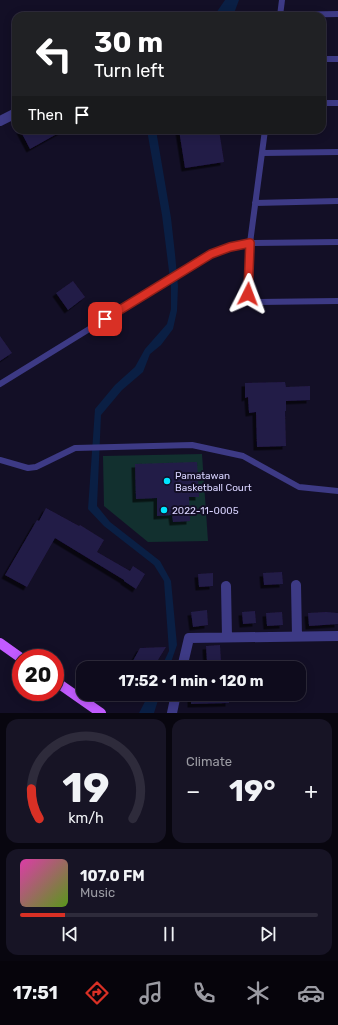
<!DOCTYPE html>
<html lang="en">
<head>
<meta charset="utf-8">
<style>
  body { margin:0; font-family:Rubik,sans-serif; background:#171425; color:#f1f3f6; height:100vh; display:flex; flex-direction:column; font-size:15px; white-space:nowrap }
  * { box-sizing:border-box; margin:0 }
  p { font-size:13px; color:#9b9ba3 }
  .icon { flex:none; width:22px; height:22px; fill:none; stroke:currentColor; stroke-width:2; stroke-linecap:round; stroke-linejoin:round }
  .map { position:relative; height:713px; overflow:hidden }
  .details { display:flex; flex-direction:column; gap:6px; padding:6px; background:#08060f; flex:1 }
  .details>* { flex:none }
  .hud { position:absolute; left:12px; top:12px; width:314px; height:122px; border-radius:12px; box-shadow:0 2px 10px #0003,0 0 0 1px #2e2b3b; background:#202124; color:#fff; overflow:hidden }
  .speed { position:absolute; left:12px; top:649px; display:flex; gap:8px; font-size:20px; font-weight:700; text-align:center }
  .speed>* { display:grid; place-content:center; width:52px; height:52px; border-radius:50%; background:#0e0b1c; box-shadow:0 2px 10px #0003,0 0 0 1px #2e2b3b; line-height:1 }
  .speed .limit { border:6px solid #d22; background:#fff; color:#111 }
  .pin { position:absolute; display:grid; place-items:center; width:34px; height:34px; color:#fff; margin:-17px; border-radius:8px; box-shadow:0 2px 6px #0006 }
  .me { position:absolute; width:44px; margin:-22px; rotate:3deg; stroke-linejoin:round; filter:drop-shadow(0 0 3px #0008) }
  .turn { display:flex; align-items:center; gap:14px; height:84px; padding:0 16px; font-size:18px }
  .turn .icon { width:52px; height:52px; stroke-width:2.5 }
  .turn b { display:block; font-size:28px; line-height:34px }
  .then { display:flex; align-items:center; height:38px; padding:0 16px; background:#0003; gap:8px; font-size:15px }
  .big { font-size:30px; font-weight:700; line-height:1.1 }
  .details .tile { flex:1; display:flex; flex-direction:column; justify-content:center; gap:6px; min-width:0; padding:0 14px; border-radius:12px; background:#171425 }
  .details .dial { align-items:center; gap:0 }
  .dial svg { height:104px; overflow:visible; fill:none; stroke:#2e2b3b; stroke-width:7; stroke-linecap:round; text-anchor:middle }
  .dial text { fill:#f1f3f6; stroke:none }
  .song { display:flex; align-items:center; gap:12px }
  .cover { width:48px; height:48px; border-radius:6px; background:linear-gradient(135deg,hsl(320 70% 55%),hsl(90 70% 35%)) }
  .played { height:4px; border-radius:2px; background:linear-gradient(90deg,#d93025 15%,#2e2b3b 15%) }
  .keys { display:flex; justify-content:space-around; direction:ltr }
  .heat { display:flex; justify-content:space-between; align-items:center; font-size:22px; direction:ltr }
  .details .tiles { flex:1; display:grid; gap:6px; grid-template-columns:1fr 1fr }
  .tile:last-child { grid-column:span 2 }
  .trip { position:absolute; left:76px; top:661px; width:230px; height:40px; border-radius:12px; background:#0e0b1c; box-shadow:0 2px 10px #0003,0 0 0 1px #2e2b3b; font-weight:700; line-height:40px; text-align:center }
  .tab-bar { display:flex; height:64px; justify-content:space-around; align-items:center; background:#06040b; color:#9b9ba3 }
  .tab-bar .icon { width:28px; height:28px }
  .tab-bar .current { color:#d93025 }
  .tab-bar b { font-size:18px; color:#f1f3f6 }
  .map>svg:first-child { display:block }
  .green { fill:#12302f }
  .water { fill:#0a1f44 }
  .building { fill:#241b47; filter:url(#shadow) }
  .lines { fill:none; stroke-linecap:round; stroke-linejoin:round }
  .service { stroke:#3d3a85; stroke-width:6 }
  .minor { stroke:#3d3a85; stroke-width:10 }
  .primary { stroke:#c25bff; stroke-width:10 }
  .route-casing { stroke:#8d1f18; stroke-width:10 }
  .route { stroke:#d93025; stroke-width:7 }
  .poi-dot { fill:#00e5ff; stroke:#130f26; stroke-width:1.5 }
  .labels { text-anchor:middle; stroke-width:4; stroke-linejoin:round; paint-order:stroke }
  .poi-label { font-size:10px; fill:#d9d4ff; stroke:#130f26; text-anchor:start }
</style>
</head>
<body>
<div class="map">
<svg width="338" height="713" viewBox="0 0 338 713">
  <defs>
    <filter id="shadow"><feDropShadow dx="-3.5" dy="3.5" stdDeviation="0" flood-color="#0009"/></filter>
  </defs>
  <rect width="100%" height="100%" fill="#130f26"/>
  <!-- green -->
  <path class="green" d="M 202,454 L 208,541 L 148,542 L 104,506 L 103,456 Z"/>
  <!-- water -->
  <path class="water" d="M 225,0 L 239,0 L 233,16 L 214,16 Z
    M 147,130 L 156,130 L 171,218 L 175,254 L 178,286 L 177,311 L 173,329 L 161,345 L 150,354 L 143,372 L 122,390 L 101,415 L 97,506 L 110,522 L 160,561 L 171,581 L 177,645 L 169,668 L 161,668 L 169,651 L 164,581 L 154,565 L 104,526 L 88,509 L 95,409 L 115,385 L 135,367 L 145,349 L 167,324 L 171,309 L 171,287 L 162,215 Z
    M 149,694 L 160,694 L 154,713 L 139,713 Z"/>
  <!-- building -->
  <path class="building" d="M 20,130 L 64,130 L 30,149 Z
    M 179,130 L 219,130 L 224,162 L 185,168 Z
    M 73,281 L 85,297 L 68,310 L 56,293 Z
    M 0,336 L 12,353 L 0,361 Z
    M 285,382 L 286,387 L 310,386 L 310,400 L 286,401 L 286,411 L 285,411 L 286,446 L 257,447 L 256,412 L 249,413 L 248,397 L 245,398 L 245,383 Z
    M 197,462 L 199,497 L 189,497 L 190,521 L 173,522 L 172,515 L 157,516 L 157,498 L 136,499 L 135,464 Z
    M 46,508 L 79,526 L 80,525 L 104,540 L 97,552 L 130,571 L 133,566 L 145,574 L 136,589 L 124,581 L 124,580 L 55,538 L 27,587 L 5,575 L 37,520 L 39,521 Z
    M 282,572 L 283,584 L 264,585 L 263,573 Z
    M 213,573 L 213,586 L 199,587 L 198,574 Z
    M 207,610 L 208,625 L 193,627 L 191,612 Z
    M 255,611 L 256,623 L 243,624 L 242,612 Z
    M 282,612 L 283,625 L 267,626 L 266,613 Z
    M 326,612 L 338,613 L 338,624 L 309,626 L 308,613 Z
    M 220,645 L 221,661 L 207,662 L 206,646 Z
    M 166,647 L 153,668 L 129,668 L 140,648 Z
    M 191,694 L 229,694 L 229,703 L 191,704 Z"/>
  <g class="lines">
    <!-- service -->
    <path class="service" d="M 280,15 L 338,14
      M 280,16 L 282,0
      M 322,59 L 338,59
      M 322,103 L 338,103
      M 262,153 L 338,152
      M 255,203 L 338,201
      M 338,242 L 250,243 L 248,295 L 258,302 L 338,301
      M 0,384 L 211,254 L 230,247 L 250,243 L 265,130
      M 0,460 L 28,468 L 36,467 L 75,448 L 192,445 L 243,456 L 299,487 L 338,491"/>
    <!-- minor -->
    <path class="minor" d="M 0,121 L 16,113
      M 296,585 L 297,636
      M 226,586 L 227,637
      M 182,668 L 189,638 L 338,636
      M 172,713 L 176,694"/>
    <!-- primary -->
    <path class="primary" d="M 0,643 L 21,658
      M 55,681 L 101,713"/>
  </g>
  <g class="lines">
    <!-- route casing -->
    <g class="route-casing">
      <path id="route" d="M 105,319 L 211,254 L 230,247 L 250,243 L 248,294"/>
    </g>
    <!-- route -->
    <use href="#route" class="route"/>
  </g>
  <!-- markers -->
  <g class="poi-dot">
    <circle cx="167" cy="481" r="4"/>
    <circle cx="164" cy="510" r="4"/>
  </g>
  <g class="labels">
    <!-- poi labels -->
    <g class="poi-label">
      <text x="175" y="479">Pamatawan<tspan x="175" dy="12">Basketball Court</tspan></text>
      <text x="172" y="514">2022-11-0005</text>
    </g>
  </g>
</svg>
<div class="speed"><div class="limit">20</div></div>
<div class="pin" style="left:105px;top:319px;background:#d93025"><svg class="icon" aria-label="arrive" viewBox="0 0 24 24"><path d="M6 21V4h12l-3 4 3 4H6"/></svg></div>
<svg class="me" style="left:248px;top:294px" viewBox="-20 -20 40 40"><path d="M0-17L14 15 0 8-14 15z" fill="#d93025" stroke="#fff" stroke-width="4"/></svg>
<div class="trip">17:52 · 1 min · 120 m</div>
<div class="hud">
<div class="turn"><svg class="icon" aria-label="left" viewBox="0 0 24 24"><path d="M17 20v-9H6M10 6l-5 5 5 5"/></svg><div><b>30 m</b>Turn left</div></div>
<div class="then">Then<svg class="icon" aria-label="arrive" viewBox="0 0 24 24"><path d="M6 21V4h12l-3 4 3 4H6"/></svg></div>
</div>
</div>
<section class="details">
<div class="tiles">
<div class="tile dial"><svg viewBox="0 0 100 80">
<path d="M14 69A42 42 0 1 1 86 69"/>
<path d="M14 69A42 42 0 0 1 8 46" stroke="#d93025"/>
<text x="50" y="56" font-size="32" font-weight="700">19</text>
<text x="50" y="72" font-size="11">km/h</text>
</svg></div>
<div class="tile"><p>Climate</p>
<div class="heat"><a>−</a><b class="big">19°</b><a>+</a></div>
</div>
<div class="tile">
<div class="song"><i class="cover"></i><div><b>107.0 FM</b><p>Music</p></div></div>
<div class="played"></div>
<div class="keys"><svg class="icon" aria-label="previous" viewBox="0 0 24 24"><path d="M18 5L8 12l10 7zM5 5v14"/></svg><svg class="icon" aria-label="pause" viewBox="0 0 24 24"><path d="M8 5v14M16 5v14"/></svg><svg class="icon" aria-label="next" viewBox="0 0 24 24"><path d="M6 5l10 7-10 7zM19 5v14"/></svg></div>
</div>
</div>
</section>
<nav class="tab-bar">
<b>17:51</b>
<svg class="icon current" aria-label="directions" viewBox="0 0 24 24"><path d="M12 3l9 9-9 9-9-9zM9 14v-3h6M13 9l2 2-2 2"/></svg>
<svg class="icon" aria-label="music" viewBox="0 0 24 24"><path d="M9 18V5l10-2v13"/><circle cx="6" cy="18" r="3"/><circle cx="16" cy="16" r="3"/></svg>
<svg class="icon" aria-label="phone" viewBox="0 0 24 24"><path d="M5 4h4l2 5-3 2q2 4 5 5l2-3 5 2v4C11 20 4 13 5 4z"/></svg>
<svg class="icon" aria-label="climate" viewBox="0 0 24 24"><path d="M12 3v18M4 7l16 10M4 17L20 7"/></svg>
<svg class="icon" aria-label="car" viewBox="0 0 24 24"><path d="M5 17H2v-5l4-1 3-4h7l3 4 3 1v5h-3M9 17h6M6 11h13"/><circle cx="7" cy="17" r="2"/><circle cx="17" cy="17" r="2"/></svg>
</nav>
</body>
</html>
